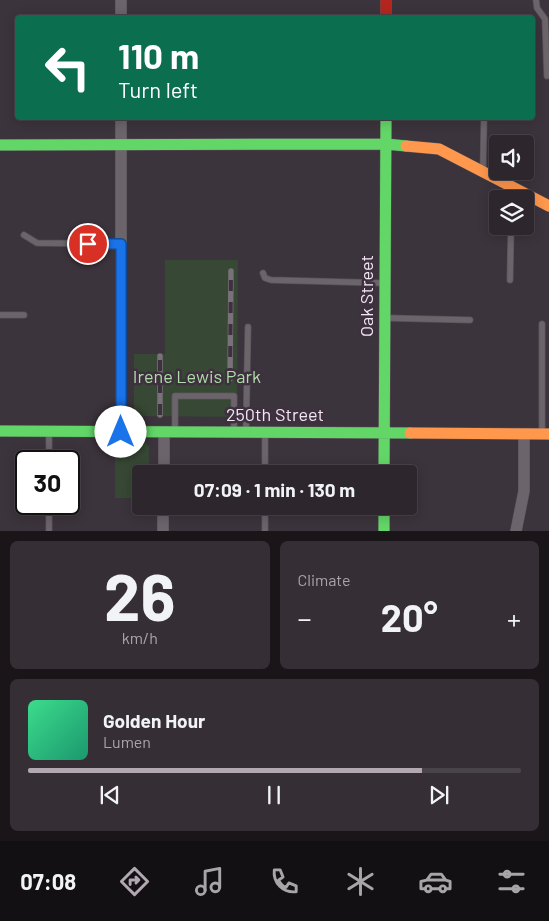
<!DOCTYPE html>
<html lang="en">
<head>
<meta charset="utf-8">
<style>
  body { margin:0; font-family:Barlow,sans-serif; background:#352f35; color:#f1f3f6; height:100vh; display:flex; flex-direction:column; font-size:19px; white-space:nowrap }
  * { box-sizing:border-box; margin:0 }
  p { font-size:16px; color:#a7a5aa }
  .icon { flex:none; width:28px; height:28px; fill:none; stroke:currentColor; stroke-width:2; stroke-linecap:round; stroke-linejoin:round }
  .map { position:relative; height:531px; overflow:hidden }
  .sheet { display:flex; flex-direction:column; gap:10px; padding:10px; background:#191519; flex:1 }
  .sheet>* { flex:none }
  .guide { position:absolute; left:15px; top:15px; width:520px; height:105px; border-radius:5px; box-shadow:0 2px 12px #0003,0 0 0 1px #484449; background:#0b6e4f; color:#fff; overflow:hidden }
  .controls { position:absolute; left:489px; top:135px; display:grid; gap:10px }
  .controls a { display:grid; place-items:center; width:45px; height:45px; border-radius:5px; background:#2d272d; box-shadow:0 2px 12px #0003,0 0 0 1px #484449; font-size:25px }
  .speed { position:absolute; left:15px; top:450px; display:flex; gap:10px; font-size:25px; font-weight:700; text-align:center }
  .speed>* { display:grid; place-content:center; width:65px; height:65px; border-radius:50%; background:#2d272d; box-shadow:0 2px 12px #0003,0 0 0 1px #484449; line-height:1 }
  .speed .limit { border:2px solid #111; border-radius:8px; background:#fff; color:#111 }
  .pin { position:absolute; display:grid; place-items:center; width:42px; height:42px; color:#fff; margin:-21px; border:2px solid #fff; border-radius:50%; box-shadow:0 1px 5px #0007 }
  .me { position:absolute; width:55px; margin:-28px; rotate:0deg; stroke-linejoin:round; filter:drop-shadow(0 0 4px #0008) }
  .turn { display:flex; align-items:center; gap:18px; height:105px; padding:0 20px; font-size:22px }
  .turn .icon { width:65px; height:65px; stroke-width:2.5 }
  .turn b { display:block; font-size:35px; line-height:42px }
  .big { font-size:38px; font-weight:700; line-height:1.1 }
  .sheet .tile { flex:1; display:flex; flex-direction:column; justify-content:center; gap:8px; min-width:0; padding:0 18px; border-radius:8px; background:#352f35 }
  .sheet .dial { align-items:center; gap:0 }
  .dial b { font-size:65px; line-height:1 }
  .song { display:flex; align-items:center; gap:15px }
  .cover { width:60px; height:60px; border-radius:8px; background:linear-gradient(135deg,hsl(150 70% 55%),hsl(160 70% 35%)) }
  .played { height:5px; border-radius:2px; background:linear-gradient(90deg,#b2a8b2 80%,#484449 80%) }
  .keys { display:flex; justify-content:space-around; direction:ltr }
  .heat { display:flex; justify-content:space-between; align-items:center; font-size:28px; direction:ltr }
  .sheet .tiles { flex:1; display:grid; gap:10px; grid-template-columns:1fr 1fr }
  .tile:last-child { grid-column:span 2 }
  .trip { position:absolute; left:132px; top:465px; width:285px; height:50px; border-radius:5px; background:#2d272d; box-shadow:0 2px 12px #0003,0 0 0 1px #484449; font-weight:700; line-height:50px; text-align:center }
  .tab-bar { display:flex; height:80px; justify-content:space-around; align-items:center; background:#121012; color:#a7a5aa }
  .tab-bar .icon { width:35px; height:35px }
  .tab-bar .on { color:#b2a8b2 }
  .tab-bar b { font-size:22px; color:#f1f3f6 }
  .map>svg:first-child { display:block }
  .green { fill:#374834 }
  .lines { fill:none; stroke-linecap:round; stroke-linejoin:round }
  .lane-casing { stroke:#585158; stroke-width:7 }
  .street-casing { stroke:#585158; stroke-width:12 }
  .fast-casing { stroke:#585158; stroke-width:12 }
  .slow-casing { stroke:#585158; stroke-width:12 }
  .jam-casing { stroke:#585158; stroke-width:12 }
  .lane { stroke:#6b656b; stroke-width:5.5 }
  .street { stroke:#6b656b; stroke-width:11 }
  .fast { stroke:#63d668; stroke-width:11 }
  .slow { stroke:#ff974d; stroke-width:11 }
  .jam { stroke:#b3261e; stroke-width:11 }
  .rail-casing { stroke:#787178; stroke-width:5.5 }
  .rail { stroke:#3f303f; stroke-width:4; stroke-dasharray:11; stroke-linecap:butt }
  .route-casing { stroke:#114b97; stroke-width:12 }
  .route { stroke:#1a73e8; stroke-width:9 }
  .labels { text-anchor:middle; stroke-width:5; stroke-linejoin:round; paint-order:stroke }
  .street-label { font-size:18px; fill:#f1e7f1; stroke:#3f303f }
  .park-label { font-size:18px; fill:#addea8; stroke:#3f303f }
</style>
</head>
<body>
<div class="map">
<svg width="549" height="531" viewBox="0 0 549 531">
  <rect width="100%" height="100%" fill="#3c343c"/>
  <!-- green -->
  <path class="green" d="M 165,260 L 238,260 L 237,417 L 142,416 L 138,416 L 134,412 L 134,354 L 165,354 Z
    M 115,443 L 146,443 L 149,447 L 149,474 L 141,474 L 141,498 L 115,498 Z"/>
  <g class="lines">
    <!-- lane casing -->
    <g class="lane-casing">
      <path id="lane" d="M 536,0 L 537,8 L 545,19 L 547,76
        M 483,169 L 484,118
        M 511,199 L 511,188
        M 24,235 L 37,243 L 121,244
        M 263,273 L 265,278 L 271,280 L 382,283
        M 510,280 L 511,226
        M 0,315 L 24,315
        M 387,318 L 470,320
        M 542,324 L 542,431
        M 246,430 L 248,327
        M 175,432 L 175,396 L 234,396 L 234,430
        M 49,434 L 49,461
        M 265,474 L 265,435
        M 49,504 L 49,531
        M 265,531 L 265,506"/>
    </g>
    <!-- street casing -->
    <g class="street-casing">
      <path id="street" d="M 121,18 L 121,0
        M 121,432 L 121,118
        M 164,432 L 164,474
        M 163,531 L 163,506
        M 516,531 L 524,491 L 524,434"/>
    </g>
    <!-- fast casing -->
    <g class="fast-casing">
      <path id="fast" d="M 0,145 L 386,144 L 406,146
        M 0,431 L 410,433
        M 384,474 L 386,118
        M 384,506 L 384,531"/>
    </g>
    <!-- slow casing -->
    <g class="slow-casing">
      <path id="slow" d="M 406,146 L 439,149 L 549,206
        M 410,433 L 549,434"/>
    </g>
    <!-- jam casing -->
    <g class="jam-casing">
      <path id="jam" d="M 386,0 L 386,18"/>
    </g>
    <!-- lane -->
    <use href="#lane" class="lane"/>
    <!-- street -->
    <use href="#street" class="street"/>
    <!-- fast -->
    <use href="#fast" class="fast"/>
    <!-- slow -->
    <use href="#slow" class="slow"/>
    <!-- jam -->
    <use href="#jam" class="jam"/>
    <!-- rail casing -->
    <g class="rail-casing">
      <path id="rail" d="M 230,379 L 231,271
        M 160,415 L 160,356"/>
    </g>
    <!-- rail -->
    <use href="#rail" class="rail"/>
  </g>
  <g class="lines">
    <!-- route casing -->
    <g class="route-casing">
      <path id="route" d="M 88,244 L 121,244 L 121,432"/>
    </g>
    <!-- route -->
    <use href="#route" class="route"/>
  </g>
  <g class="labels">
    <!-- street labels -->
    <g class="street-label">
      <text transform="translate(367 296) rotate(-90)" y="6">Oak Street</text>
      <text x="275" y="421">250th Street</text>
    </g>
    <!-- park labels -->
    <g class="park-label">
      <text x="197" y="383">Irene Lewis Park</text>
    </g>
  </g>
</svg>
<div class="controls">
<a><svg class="icon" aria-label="sound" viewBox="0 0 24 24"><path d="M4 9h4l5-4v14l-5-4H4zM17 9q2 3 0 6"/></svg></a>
<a><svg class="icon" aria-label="layers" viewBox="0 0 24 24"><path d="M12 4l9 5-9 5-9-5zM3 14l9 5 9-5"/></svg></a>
</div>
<div class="speed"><div class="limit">30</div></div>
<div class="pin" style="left:88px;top:244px;background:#d93025"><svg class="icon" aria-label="arrive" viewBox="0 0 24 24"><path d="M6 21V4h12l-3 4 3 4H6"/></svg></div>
<svg class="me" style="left:121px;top:432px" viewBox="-20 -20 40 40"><circle r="19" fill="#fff"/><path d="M0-13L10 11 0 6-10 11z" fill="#1a73e8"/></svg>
<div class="trip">07:09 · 1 min · 130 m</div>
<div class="guide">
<div class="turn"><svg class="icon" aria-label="left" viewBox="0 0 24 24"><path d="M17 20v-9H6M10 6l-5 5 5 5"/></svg><div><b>110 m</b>Turn left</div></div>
</div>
</div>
<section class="sheet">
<div class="tiles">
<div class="tile dial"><b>26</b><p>km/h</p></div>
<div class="tile"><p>Climate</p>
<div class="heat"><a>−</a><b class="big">20°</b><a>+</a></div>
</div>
<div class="tile">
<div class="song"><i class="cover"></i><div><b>Golden Hour</b><p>Lumen</p></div></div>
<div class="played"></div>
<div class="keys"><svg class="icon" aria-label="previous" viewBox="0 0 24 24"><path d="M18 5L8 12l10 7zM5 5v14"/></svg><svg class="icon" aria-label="pause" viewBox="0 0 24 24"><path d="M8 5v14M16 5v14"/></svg><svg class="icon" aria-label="next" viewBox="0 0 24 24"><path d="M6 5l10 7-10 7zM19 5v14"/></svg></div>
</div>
</div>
</section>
<nav class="tab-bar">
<b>07:08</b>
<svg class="icon on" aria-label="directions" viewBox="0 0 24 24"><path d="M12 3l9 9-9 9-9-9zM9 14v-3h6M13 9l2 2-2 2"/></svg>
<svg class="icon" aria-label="music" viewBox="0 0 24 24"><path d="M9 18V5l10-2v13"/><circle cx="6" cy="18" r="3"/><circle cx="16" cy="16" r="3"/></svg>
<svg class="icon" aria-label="phone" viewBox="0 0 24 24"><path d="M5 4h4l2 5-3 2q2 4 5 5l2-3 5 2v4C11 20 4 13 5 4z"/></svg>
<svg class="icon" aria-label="climate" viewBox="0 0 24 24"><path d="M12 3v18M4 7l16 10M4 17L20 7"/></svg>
<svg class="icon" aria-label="car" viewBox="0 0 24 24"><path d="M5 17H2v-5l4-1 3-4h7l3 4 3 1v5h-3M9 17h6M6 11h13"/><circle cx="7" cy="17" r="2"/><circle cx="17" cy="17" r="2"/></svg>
<svg class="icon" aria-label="filters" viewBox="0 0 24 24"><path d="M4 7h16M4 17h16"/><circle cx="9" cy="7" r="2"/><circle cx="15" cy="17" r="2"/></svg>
</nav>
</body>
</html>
